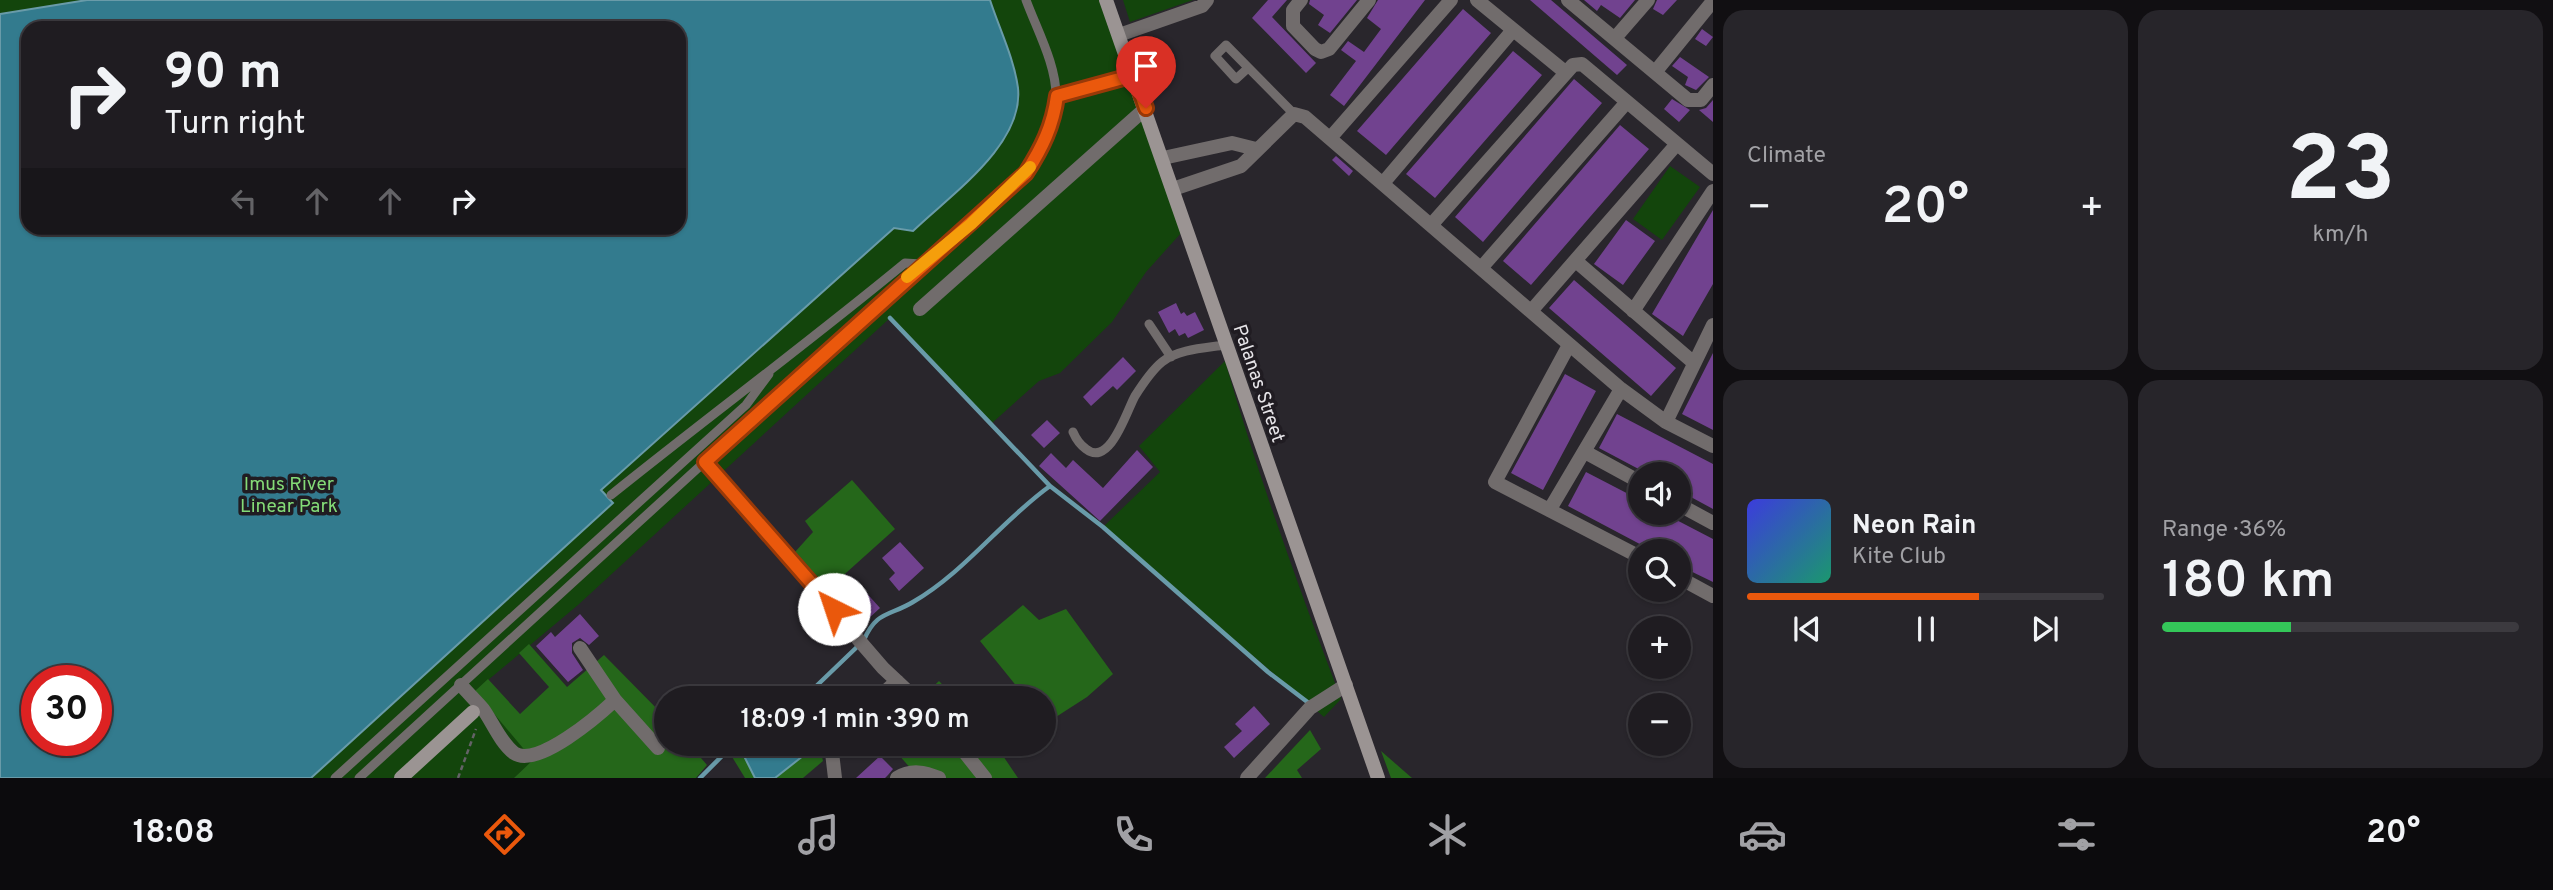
<!DOCTYPE html>
<html lang="en">
<head>
<meta charset="utf-8">
<style>
  body { margin:0; font-family:Overpass,sans-serif; background:#27252a; color:#f1f3f6; height:100vh; display:flex; flex-direction:column; font-size:26px; white-space:nowrap }
  * { box-sizing:border-box; margin:0 }
  p { font-size:23px; color:#a1a1a5 }
  .icon { flex:none; width:38px; height:38px; fill:none; stroke:currentColor; stroke-width:2; stroke-linecap:round; stroke-linejoin:round }
  .map { position:relative; flex:1; overflow:hidden }
  .drawer { display:flex; flex-direction:column; gap:10px; padding:10px; background:#110f12; width:840px }
  .drawer>* { flex:none }
  .guide { position:absolute; left:21px; top:21px; width:665px; height:214px; border-radius:21px; box-shadow:0 2px 5px #0004,0 0 0 2px #3c3a3f; background:#1f1c21; color:#f1f3f6; overflow:hidden }
  .fabs { position:absolute; left:1628px; top:462px; display:grid; gap:14px }
  .fabs a { display:grid; place-items:center; width:63px; height:63px; border-radius:50%; background:#1f1c21; box-shadow:0 2px 5px #0004,0 0 0 2px #3c3a3f; font-size:35px }
  .speed { position:absolute; left:21px; top:665px; display:flex; gap:14px; font-size:35px; font-weight:700; text-align:center }
  .speed>* { display:grid; place-content:center; width:91px; height:91px; border-radius:50%; background:#1f1c21; box-shadow:0 2px 5px #0004,0 0 0 2px #3c3a3f; line-height:1 }
  .speed .limit { border:10px solid #d22; background:#fff; color:#111 }
  .pin { position:absolute; display:grid; place-items:center; width:60px; height:60px; color:#fff; margin:-72px -30px; border-radius:50% 50% 50% 0; rotate:-45deg; box-shadow:0 0 7px #0007 }
  .pin .icon { rotate:45deg }
  .me { position:absolute; width:77px; margin:-38px; rotate:319deg; stroke-linejoin:round; filter:drop-shadow(0 0 5px #0008) }
  .turn { display:flex; align-items:center; gap:24px; height:147px; padding:0 28px; font-size:32px }
  .turn .icon { width:91px; height:91px; stroke-width:2.5 }
  .turn b { display:block; font-size:49px; line-height:60px }
  .lanes { display:flex; align-items:center; height:66px; padding:0 28px; background:#0003; justify-content:center; gap:35px; direction:ltr }
  .lanes .off { opacity:.35 }
  .big { font-size:52px; font-weight:600; line-height:1.1 }
  .drawer .widget { flex:1; display:flex; flex-direction:column; justify-content:center; gap:10px; min-width:0; padding:0 24px; border-radius:21px; background:#27252a }
  .drawer .dial { align-items:center; gap:0 }
  .dial b { font-size:91px; line-height:1 }
  .song { display:flex; align-items:center; gap:21px }
  .cover { width:84px; height:84px; border-radius:10px; background:linear-gradient(135deg,hsl(240 70% 55%),hsl(160 70% 35%)) }
  .played { height:7px; border-radius:4px; background:linear-gradient(90deg,#ea580c 65%,#3c3a3f 65%) }
  .keys { display:flex; justify-content:space-around; direction:ltr }
  .heat { display:flex; justify-content:space-between; align-items:center; font-size:38px; direction:ltr }
  .charge { height:10px; border-radius:5px; background:linear-gradient(90deg,#34c759 36%,#3c3a3f 0) }
  .drawer .tiles { flex:1; display:grid; gap:10px; grid-template-columns:repeat(2,1fr) }
  .trip { position:absolute; left:654px; top:686px; width:402px; height:70px; border-radius:35px; background:#1f1c21; box-shadow:0 2px 5px #0004,0 0 0 2px #3c3a3f; font-weight:600; line-height:70px; text-align:center }
  .tab-bar { display:flex; height:112px; justify-content:space-around; align-items:center; background:#0c0b0d; color:#a1a1a5 }
  .tab-bar .icon { width:49px; height:49px }
  .tab-bar .on { color:#ea580c }
  .tab-bar b { font-size:32px; color:#f1f3f6 }
  main { display:flex; flex:1; min-height:0 }
  .map>svg:first-child { display:block }
  .green { fill:#13450c; fill-rule:evenodd }
  .forest { fill:#25671a }
  .water { fill:#337b8e; stroke:#699ba9; stroke-width:2; fill-rule:evenodd }
  .lines { fill:none; stroke-linecap:round; stroke-linejoin:round }
  .stream { stroke:#699ba9; stroke-width:4.5 }
  .building { fill:#71428f }
  .path { stroke:#646267; stroke-width:2.5; stroke-dasharray:5 3.5; stroke-linecap:butt }
  .service { stroke:#716c6c; stroke-width:9 }
  .minor { stroke:#716c6c; stroke-width:14 }
  .secondary { stroke:#9b9493; stroke-width:14 }
  .route-casing { stroke:#983908; stroke-width:18 }
  .route { stroke:#ea580c; stroke-width:12 }
  .slow { stroke:#f59e0b; stroke-width:12 }
  .labels { text-anchor:middle; stroke-width:7; stroke-linejoin:round; paint-order:stroke }
  .street-label { font-size:19px; fill:#e7e5e9; stroke:#201c22 }
  .park-label { font-size:19px; fill:#84db77; stroke:#201c22 }
</style>
</head>
<body>
<main>
<div class="map">
<svg width="1713" height="778" viewBox="0 0 1713 778">
  <rect width="100%" height="100%" fill="#29262c"/>
  <!-- green -->
  <path class="green" d="M 0,0 L 1099,0 L 1182,232 L 1146,272 L 1112,322 L 1060,373 L 1039,381 L 991,424 L 890,318 L 578,605 L 475,691 L 534,760 L 514,778 L 0,778 ZM 28,28 L 679,28 L 679,228 L 28,228 ZM 37,681 L 96,681 L 96,740 L 37,740 Z
    M 1123,0 L 1193,0 L 1130,22 Z
    M 1670,166 L 1700,187 L 1662,240 L 1633,219 Z
    M 1225,361 C 1258,476 1299,588 1341,699 L 1324,717 L 1103,527 L 1160,472 L 1139,446 Z"/>
  <!-- forest -->
  <path class="forest" d="M 852,480 L 895,529 L 827,590 L 795,552 L 813,532 L 805,521 Z
    M 1023,605 L 1039,620 L 1066,609 L 1113,674 L 1087,697 L 1045,724 L 1045,698 L 1026,698 L 980,641 Z
    M 529,644 L 567,687 L 604,655 L 667,719 L 667,744 L 689,744 L 707,765 L 696,778 L 514,778 L 533,760 L 475,691 L 488,679 L 520,714 L 549,687 L 519,653 Z
    M 939,681 L 955,698 L 927,698 L 924,695 Z
    M 1310,730 L 1321,749 L 1297,770 L 1302,778 L 1265,778 Z
    M 729,744 L 747,744 L 742,752 L 755,778 L 745,778 L 726,747 Z
    M 808,744 L 819,744 L 823,761 L 803,778 L 775,778 L 807,752 Z
    M 894,744 L 995,744 L 1018,778 L 992,778 L 988,774 L 983,778 L 919,778 L 891,746 Z
    M 1381,751 L 1412,778 L 1391,778 Z"/>
  <!-- water -->
  <path class="water" d="M 87,0 L 990,0 C 999,28 1014,58 1018,88 C 1024,145 950,195 913,231 L 894,228 L 601,490 L 613,503 L 311,778 L 0,778 L 0,14 ZM 28,28 L 679,28 L 679,228 L 28,228 ZM 37,681 L 96,681 L 96,740 L 37,740 Z
    M 747,744 L 808,744 L 809,745 L 808,752 L 775,778 L 755,778 L 742,752 Z"/>
  <g class="lines">
    <!-- stream -->
    <path class="stream" d="M 890,318 L 1050,486 L 1103,527 L 1268,672 L 1310,704
      M 864,640 C 876,611 890,616 913,602 C 965,572 1001,521 1050,486
      M 786,698 L 794,692 L 799,697 L 808,694 L 858,646
      M 700,778 L 734,744"/>
  </g>
  <!-- building -->
  <path class="building" d="M 1268,0 L 1287,0 L 1272,17 L 1316,63 L 1306,73 L 1252,18 Z
    M 1310,0 L 1357,0 L 1330,33 L 1318,25 L 1324,15 L 1309,4 Z
    M 1378,0 L 1425,0 L 1344,106 L 1330,95 L 1356,61 L 1341,50 L 1348,41 L 1364,52 L 1381,29 L 1367,18 Z
    M 1530,0 L 1551,0 L 1627,65 L 1617,75 Z
    M 1584,0 L 1635,0 L 1620,18 L 1601,5 L 1597,11 Z
    M 1657,0 L 1677,0 L 1663,15 L 1653,9 Z
    M 1463,9 L 1491,33 L 1386,155 L 1357,131 Z
    M 1702,29 L 1713,37 L 1706,46 L 1695,39 Z
    M 1513,51 L 1542,75 L 1435,198 L 1406,174 Z
    M 1156,55 L 1167,81 L 1153,87 L 1142,61 Z
    M 1680,57 L 1709,77 L 1696,90 L 1685,85 L 1688,77 L 1672,66 Z
    M 1574,79 L 1602,103 L 1483,242 L 1455,217 Z
    M 1672,99 L 1690,110 L 1679,122 L 1664,109 Z
    M 1713,100 L 1713,122 L 1699,110 L 1706,108 Z
    M 1620,125 L 1649,149 L 1531,285 L 1503,261 Z
    M 1336,156 L 1353,171 L 1349,176 L 1332,160 Z
    M 1713,210 L 1713,284 L 1683,336 L 1652,314 Z
    M 1626,220 L 1655,241 L 1623,285 L 1594,264 Z
    M 1574,280 L 1676,368 L 1651,396 L 1549,308 Z
    M 1176,303 L 1181,314 L 1184,312 L 1187,316 L 1195,312 L 1204,330 L 1188,338 L 1185,333 L 1179,336 L 1175,329 L 1169,333 L 1158,312 Z
    M 1713,353 L 1713,430 L 1682,414 Z
    M 1123,357 L 1136,371 L 1117,390 L 1113,386 L 1091,406 L 1083,397 Z
    M 1565,374 L 1596,391 L 1543,490 L 1511,473 Z
    M 1617,414 L 1713,464 L 1713,509 L 1678,490 L 1678,474 L 1648,474 L 1599,448 Z
    M 1047,420 L 1060,433 L 1044,448 L 1031,435 Z
    M 1137,450 L 1153,467 L 1100,521 L 1039,466 L 1051,453 L 1066,468 L 1073,460 L 1103,488 Z
    M 1586,472 L 1640,500 L 1640,513 L 1663,513 L 1713,539 L 1713,582 L 1678,565 L 1678,551 L 1653,551 L 1568,506 Z
    M 900,542 L 924,568 L 899,591 L 889,579 L 895,573 L 882,558 Z
    M 853,578 L 880,608 L 867,620 L 855,605 L 850,609 L 836,593 Z
    M 580,614 L 599,636 L 589,645 L 580,638 L 572,643 L 572,653 L 583,670 L 568,682 L 536,646 L 551,632 L 555,637 Z
    M 1254,706 L 1270,724 L 1234,758 L 1224,747 L 1242,731 L 1235,724 Z
    M 880,756 L 893,769 L 888,775 L 885,778 L 856,778 Z"/>
  <g class="lines">
    <!-- path -->
    <path class="path" d="M 458,778 L 476,729"/>
    <!-- service -->
    <path class="service" d="M 1248,68 L 1236,79 L 1215,56 L 1226,45 L 1294,114
      M 1057,96 L 1134,75
      M 1149,324 L 1171,357
      M 1073,432 C 1076,439 1079,444 1086,449 C 1110,468 1127,410 1135,396 C 1142,385 1152,370 1162,362 C 1178,349 1206,348 1225,345
      M 611,495 C 708,417 808,343 905,263 L 921,264
      M 335,778 L 746,405 L 769,374
      M 359,778 L 921,264 C 971,224 1055,168 1056,98 C 1057,66 1037,30 1026,0"/>
    <!-- minor -->
    <path class="minor" d="M 1301,0 L 1293,10 L 1293,26 L 1315,49 L 1321,52 L 1329,49 L 1369,0
      M 1477,0 L 1565,72
      M 1568,0 L 1688,100 L 1701,100 L 1713,85
      M 1119,35 L 1202,6 L 1207,0
      M 1615,38 L 1648,0
      M 1656,71 L 1713,1
      M 1331,137 L 1451,0
      M 1163,158 L 1232,143 L 1256,149
      M 1384,182 L 1513,30
      M 1173,189 L 1241,166 L 1294,114 L 1305,117 L 1621,389 L 1666,422 L 1713,446
      M 1432,224 L 1573,65 L 1582,64 L 1713,174
      M 1577,262 L 1694,363
      M 1482,267 L 1626,103
      M 920,309 L 1146,108
      M 1532,310 L 1676,145
      M 1633,311 L 1713,191
      M 1569,345 L 1495,482 L 1640,557
      M 1666,422 L 1713,325
      M 1585,452 L 1640,482
      M 705,462 L 883,668 L 915,698
      M 1678,504 L 1713,523
      M 1550,509 L 1621,389
      M 1678,577 L 1713,596
      M 580,648 L 615,700 L 658,748
      M 461,685 C 468,693 476,701 483,709 C 493,723 500,742 514,753 C 537,769 599,715 615,700
      M 878,698 L 897,681
      M 831,744 L 835,778
      M 958,744 L 985,778
      M 897,778 C 911,769 925,772 939,778
      M 1247,778 L 1310,708 L 1346,685"/>
    <!-- secondary -->
    <path class="secondary" d="M 1106,0 L 1378,778
      M 401,778 L 473,712"/>
  </g>
  <g class="lines">
    <!-- route casing -->
    <g class="route-casing">
      <path id="route" d="M 834,609 L 705,462 L 1026,173 C 1042,148 1053,126 1057,96 L 1134,75 L 1146,108"/>
    </g>
    <!-- route -->
    <use href="#route" class="route"/>
    <!-- slow -->
    <path class="slow" d="M 907,277 L 971,224 L 1030,167"/>
  </g>
  <g class="labels">
    <!-- street labels -->
    <g class="street-label">
      <text transform="translate(1260 383) rotate(71)" y="7">Palanas Street</text>
    </g>
    <!-- park labels -->
    <g class="park-label">
      <text x="289" y="490">Imus River<tspan x="289" dy="22">Linear Park</tspan></text>
    </g>
  </g>
</svg>
<div class="fabs">
<a><svg class="icon" aria-label="sound" viewBox="0 0 24 24"><path d="M4 9h4l5-4v14l-5-4H4zM17 9q2 3 0 6"/></svg></a>
<a><svg class="icon" aria-label="search" viewBox="0 0 24 24"><circle cx="10" cy="10" r="6"/><path d="M15 15l6 6"/></svg></a>
<a>+</a>
<a>−</a>
</div>
<div class="speed"><div class="limit">30</div></div>
<div class="pin" style="left:1146px;top:108px;background:#d93025"><svg class="icon" aria-label="arrive" viewBox="0 0 24 24"><path d="M6 21V4h12l-3 4 3 4H6"/></svg></div>
<svg class="me" style="left:834px;top:609px" viewBox="-20 -20 40 40"><circle r="19" fill="#fff"/><path d="M0-13L10 11 0 6-10 11z" fill="#ea580c"/></svg>
<div class="trip">18:09 · 1 min · 390 m</div>
<div class="guide">
<div class="turn"><svg class="icon" aria-label="right" viewBox="0 0 24 24"><path d="M7 20v-9h11M14 6l5 5-5 5"/></svg><div><b>90 m</b>Turn right</div></div>
<div class="lanes"><svg class="icon off" aria-label="left" viewBox="0 0 24 24"><path d="M17 20v-9H6M10 6l-5 5 5 5"/></svg><svg class="icon off" aria-label="ahead" viewBox="0 0 24 24"><path d="M12 20V5M6 11l6-6 6 6"/></svg><svg class="icon off" aria-label="ahead" viewBox="0 0 24 24"><path d="M12 20V5M6 11l6-6 6 6"/></svg><svg class="icon" aria-label="right" viewBox="0 0 24 24"><path d="M7 20v-9h11M14 6l5 5-5 5"/></svg></div>
</div>
</div>
<section class="drawer">
<div class="tiles">
<div class="widget"><p>Climate</p>
<div class="heat"><a>−</a><b class="big">20°</b><a>+</a></div>
</div>
<div class="widget dial"><b>23</b><p>km/h</p></div>
<div class="widget">
<div class="song"><i class="cover"></i><div><b>Neon Rain</b><p>Kite Club</p></div></div>
<div class="played"></div>
<div class="keys"><svg class="icon" aria-label="previous" viewBox="0 0 24 24"><path d="M18 5L8 12l10 7zM5 5v14"/></svg><svg class="icon" aria-label="pause" viewBox="0 0 24 24"><path d="M8 5v14M16 5v14"/></svg><svg class="icon" aria-label="next" viewBox="0 0 24 24"><path d="M6 5l10 7-10 7zM19 5v14"/></svg></div>
</div>
<div class="widget"><p>Range · 36%</p><b class="big">180 km</b><div class="charge"></div></div>
</div>
</section>
</main>
<nav class="tab-bar">
<b>18:08</b>
<svg class="icon on" aria-label="directions" viewBox="0 0 24 24"><path d="M12 3l9 9-9 9-9-9zM9 14v-3h6M13 9l2 2-2 2"/></svg>
<svg class="icon" aria-label="music" viewBox="0 0 24 24"><path d="M9 18V5l10-2v13"/><circle cx="6" cy="18" r="3"/><circle cx="16" cy="16" r="3"/></svg>
<svg class="icon" aria-label="phone" viewBox="0 0 24 24"><path d="M5 4h4l2 5-3 2q2 4 5 5l2-3 5 2v4C11 20 4 13 5 4z"/></svg>
<svg class="icon" aria-label="climate" viewBox="0 0 24 24"><path d="M12 3v18M4 7l16 10M4 17L20 7"/></svg>
<svg class="icon" aria-label="car" viewBox="0 0 24 24"><path d="M5 17H2v-5l4-1 3-4h7l3 4 3 1v5h-3M9 17h6M6 11h13"/><circle cx="7" cy="17" r="2"/><circle cx="17" cy="17" r="2"/></svg>
<svg class="icon" aria-label="filters" viewBox="0 0 24 24"><path d="M4 7h16M4 17h16"/><circle cx="9" cy="7" r="2"/><circle cx="15" cy="17" r="2"/></svg>
<b>20°</b>
</nav>
</body>
</html>
